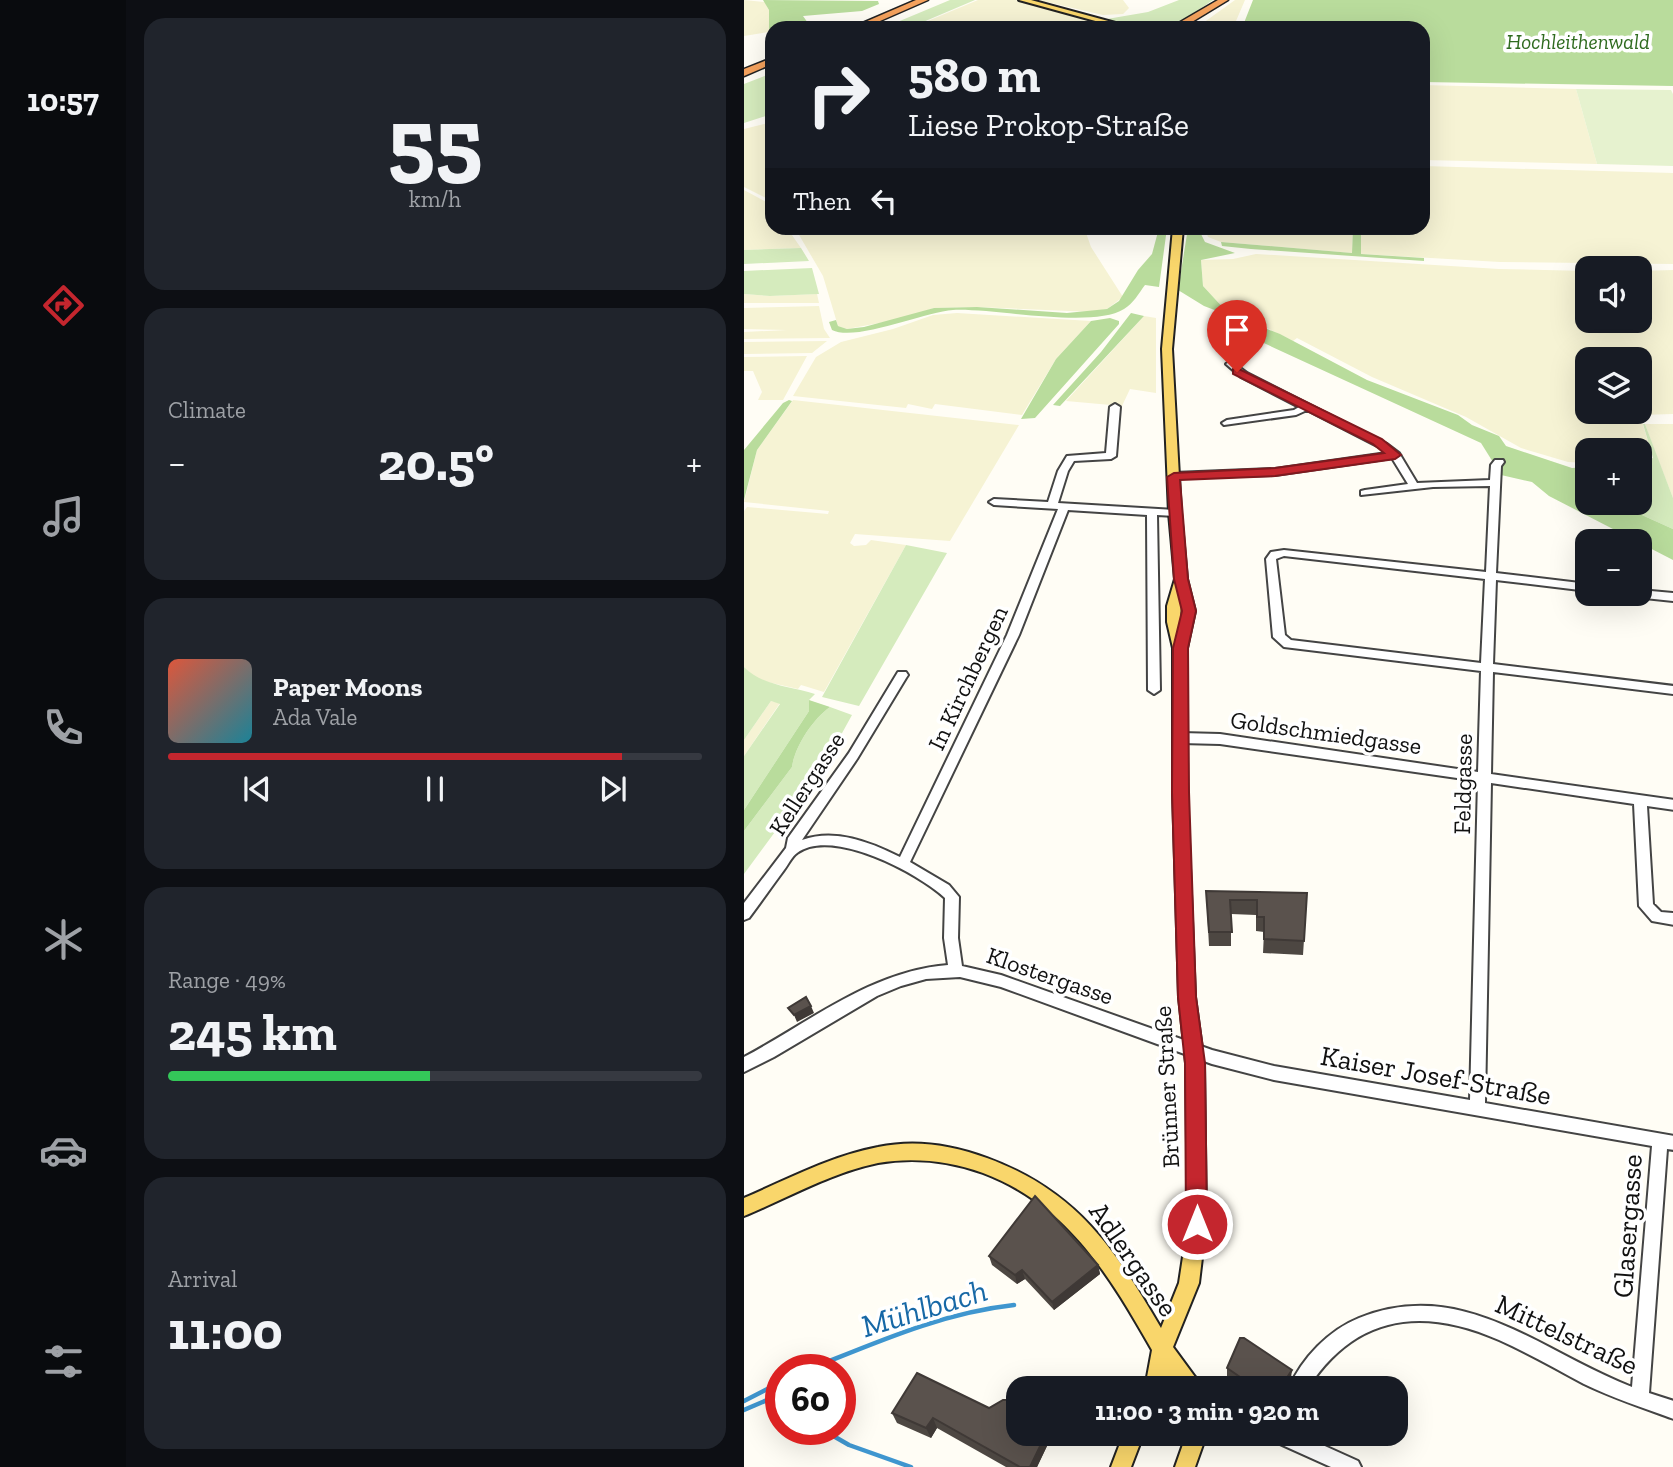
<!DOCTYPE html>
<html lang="en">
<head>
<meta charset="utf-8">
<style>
  body { margin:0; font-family:"Zilla Slab",serif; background:#20242c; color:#f1f3f6; height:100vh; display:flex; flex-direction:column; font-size:26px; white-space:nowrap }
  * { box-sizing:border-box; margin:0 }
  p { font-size:23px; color:#9ea1a6 }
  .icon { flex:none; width:38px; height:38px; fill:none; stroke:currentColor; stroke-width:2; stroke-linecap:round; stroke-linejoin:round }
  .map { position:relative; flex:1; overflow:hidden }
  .side { display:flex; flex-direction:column; gap:18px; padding:18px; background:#0d0f14; width:618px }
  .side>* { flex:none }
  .top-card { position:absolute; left:21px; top:21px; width:665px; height:214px; border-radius:21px; box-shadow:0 7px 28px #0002; background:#171b24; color:#f1f3f6; overflow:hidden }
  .tools { position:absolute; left:831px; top:256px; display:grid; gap:14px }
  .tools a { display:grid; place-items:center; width:77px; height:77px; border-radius:14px; background:#171b24; box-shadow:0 7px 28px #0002; font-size:35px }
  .speed { position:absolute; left:21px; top:1354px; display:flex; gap:14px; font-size:35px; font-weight:700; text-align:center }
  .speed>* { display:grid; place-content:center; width:91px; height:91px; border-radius:50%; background:#171b24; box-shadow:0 7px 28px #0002; line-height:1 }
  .speed .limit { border:10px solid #d22; background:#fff; color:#111 }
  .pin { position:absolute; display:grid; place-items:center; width:60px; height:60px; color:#fff; margin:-72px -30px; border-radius:50% 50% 50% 0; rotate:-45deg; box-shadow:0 0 7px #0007 }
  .pin .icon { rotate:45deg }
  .me { position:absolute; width:77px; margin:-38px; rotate:0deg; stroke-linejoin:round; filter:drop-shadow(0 0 5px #0008) }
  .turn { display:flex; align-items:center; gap:24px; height:147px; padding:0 28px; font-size:32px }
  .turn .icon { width:91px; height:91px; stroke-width:2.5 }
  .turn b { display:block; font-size:49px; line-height:60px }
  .then { display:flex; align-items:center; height:66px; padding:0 28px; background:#0003; gap:14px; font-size:26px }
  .big { font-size:52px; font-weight:800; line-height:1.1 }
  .side .card { flex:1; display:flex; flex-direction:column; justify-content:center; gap:10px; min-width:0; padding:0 24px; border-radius:21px; background:#20242c }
  .side .dial { align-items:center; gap:0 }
  .dial b { font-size:91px; line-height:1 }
  .song { display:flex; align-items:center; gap:21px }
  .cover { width:84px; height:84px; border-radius:10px; background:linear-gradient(135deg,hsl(10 70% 55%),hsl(190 70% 35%)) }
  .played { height:7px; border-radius:4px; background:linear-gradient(90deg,#c4262e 85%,#363941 85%) }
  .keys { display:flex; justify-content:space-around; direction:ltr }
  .heat { display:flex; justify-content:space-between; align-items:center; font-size:38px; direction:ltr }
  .charge { height:10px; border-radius:5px; background:linear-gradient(90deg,#34c759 49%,#363941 0) }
  .trip { position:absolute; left:262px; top:1376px; width:402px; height:70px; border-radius:21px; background:#171b24; box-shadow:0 7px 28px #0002; font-weight:800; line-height:70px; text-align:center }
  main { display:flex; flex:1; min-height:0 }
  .menu { display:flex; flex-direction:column; width:126px; justify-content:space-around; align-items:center; background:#090b0e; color:#9ea1a6 }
  .menu .icon { width:49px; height:49px }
  .menu .current { color:#c4262e }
  .menu b { font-size:32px; color:#f1f3f6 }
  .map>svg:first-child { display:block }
  .farmland { fill:#f6f3d4; fill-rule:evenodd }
  .green { fill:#d5ebbd }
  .forest { fill:#b9dc9c }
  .pitch { fill:#e6f2cf }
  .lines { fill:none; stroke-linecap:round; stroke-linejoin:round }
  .stream { stroke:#3f96cf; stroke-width:4.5 }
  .minor-casing { stroke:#444; stroke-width:4 }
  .major-casing { stroke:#222; stroke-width:4 }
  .highway-casing { stroke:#222; stroke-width:3 }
  .minor { fill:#fff; fill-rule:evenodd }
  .major { fill:#f9d66b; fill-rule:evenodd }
  .highway { fill:#f5a25d; fill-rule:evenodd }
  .wall { fill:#4d4742 }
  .shaded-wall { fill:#3f3936 }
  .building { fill:#5a524d; stroke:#3f3936; stroke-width:2 }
  .route { fill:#c4262e; stroke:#7f191e; stroke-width:2 }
  .labels { text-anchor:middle; stroke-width:7; stroke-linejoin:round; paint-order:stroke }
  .far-park-label { font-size:21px; font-style:italic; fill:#2f6b1f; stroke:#fff }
  .street-label { font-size:24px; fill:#111; stroke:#fff }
  .near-street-label { font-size:28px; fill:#111; stroke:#fff }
  .near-water-label { font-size:32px; font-style:italic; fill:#1768a6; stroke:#fff }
</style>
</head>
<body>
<main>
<nav class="menu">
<b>10:57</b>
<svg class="icon current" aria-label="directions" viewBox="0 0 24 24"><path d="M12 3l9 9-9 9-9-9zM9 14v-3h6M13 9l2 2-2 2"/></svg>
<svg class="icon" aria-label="music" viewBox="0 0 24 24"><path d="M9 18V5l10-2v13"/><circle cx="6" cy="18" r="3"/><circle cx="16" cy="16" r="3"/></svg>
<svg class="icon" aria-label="phone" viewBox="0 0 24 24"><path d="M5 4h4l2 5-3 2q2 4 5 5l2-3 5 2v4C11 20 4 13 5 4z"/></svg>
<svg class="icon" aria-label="climate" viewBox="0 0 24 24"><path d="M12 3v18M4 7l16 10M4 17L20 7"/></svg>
<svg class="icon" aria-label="car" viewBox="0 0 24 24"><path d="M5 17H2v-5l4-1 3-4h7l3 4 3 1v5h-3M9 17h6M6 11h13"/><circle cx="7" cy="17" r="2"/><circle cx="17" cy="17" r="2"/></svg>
<svg class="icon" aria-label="filters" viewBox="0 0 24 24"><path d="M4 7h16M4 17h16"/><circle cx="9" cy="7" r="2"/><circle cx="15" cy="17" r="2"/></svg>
</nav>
<section class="side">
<div class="card dial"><b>55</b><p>km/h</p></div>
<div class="card"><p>Climate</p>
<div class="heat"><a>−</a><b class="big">20.5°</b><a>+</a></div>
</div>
<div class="card">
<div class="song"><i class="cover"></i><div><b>Paper Moons</b><p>Ada Vale</p></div></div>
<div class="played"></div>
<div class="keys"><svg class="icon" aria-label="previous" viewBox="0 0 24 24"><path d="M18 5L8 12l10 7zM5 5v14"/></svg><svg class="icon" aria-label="pause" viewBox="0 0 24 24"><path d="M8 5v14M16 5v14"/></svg><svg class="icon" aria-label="next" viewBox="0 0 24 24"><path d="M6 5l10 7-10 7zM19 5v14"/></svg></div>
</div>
<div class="card"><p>Range · 49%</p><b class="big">245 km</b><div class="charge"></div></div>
<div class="card"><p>Arrival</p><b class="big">11:00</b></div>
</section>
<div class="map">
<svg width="930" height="1467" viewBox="0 0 930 1467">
  <rect width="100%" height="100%" fill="#fffdf5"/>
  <!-- farmland -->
  <path class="farmland" d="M 0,0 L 21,2 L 25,10 L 25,32 L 0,36 Z
    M 234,0 L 272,0 L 348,20 L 335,28 L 167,28 Z
    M 294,0 L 379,0 L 385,8 L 379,14 L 359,15 Z
    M 491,0 L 501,0 L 489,28 L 462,28 L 459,23 Z
    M 679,85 L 832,89 L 853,164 L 679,160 Z
    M 28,122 L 28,201 L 0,187 L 0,129 Z
    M 679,166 L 929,173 L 929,264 L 756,262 L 617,254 L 617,228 L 679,228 Z
    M 0,190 L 28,205 L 28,228 L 43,228 L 57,248 L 0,250 Z
    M 51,228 L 311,228 L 341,230 L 347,247 L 379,297 L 363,309 L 349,312 L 233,307 L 190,308 L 157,319 L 103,329 L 94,326 L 79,276 Z
    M 461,228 L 609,228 L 608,253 L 477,242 L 464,237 Z
    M 512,254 L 755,269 L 843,271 L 844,320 L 896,320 L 896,271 L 929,270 L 929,414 L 896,415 L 908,455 L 896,458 L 896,450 L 844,450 L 843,463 L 824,462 L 777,448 L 722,417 L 628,377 L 553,338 L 549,341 L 517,325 L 483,312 L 459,286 L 457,260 L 489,259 ZM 844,359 L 896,359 L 896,411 L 844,411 Z
    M 0,294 L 26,296 L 73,294 L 75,303 L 0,303 Z
    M 75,306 L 80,329 L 86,338 L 0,339 L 0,332 L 43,330 L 0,329 L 0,308 Z
    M 213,313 L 347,321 L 312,359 L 278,415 L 191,404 L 188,409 L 164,404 L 162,408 L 49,396 L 72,357 L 97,342 L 149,329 L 189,315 Z
    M 400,316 L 412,318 L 412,393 L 386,389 L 378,406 L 322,401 Z
    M 83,341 L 68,353 L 0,354 L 0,342 Z
    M 63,356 L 39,400 L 14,400 L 18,392 L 9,371 L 0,371 L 0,357 Z
    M 49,400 L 275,425 L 206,541 L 111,534 L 106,543 L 110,546 L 122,545 L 127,540 L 162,545 L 80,692 L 57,685 L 54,689 L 19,681 L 10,677 L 0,667 L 0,511 L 3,507 L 84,514 L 85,511 L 0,502 L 13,450 Z
    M 901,424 L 929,424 L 929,498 L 915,462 Z
    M 27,701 L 36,703 L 0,756 L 0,740 Z"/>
  <!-- green -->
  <path class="green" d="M 206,0 L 231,0 L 165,28 L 139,28 Z
    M 435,0 L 469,0 C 429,28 412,37 363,19 L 404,12 Z
    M 28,73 L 28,114 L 0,123 L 0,84 Z
    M 57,248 L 65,261 L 0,264 L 0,250 Z
    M 68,268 L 75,294 L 26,296 L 0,294 L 0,271 Z
    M 899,424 L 901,424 L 929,498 L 929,529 L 869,502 L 896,502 L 896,462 L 909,458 Z
    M 162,545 L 203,553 L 115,706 L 78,697 Z
    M 0,667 C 19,686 46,686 71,694 L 65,700 L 65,711 L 0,810 L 0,756 L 36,704 L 27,701 L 0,740 Z
    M 86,707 L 108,715 L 81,764 L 0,874 L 0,831 L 48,767 C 51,746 69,719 86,707 Z"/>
  <!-- forest -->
  <path class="forest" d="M 19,0 L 134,1 L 135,4 L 118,11 L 59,16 L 64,23 C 52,29 41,28 28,28 L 28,34 L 25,34 L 25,10 Z
    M 509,0 L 929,0 L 929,86 L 679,82 L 679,28 L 498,28 Z
    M 415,228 L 423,228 L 415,287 L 401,285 C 395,293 389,304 380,309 C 348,329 251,308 209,310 C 180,312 112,342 88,330 L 85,322 L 92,320 L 94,326 L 103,329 L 120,327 L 190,308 L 233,307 L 323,313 L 363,309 L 375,301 L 394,270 L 408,254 Z
    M 444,228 L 454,228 L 461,242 L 491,253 L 457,260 L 459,286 L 483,312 L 481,314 L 460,306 L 434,290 Z
    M 609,228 L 617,228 L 617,254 L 680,258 L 680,261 L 507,249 L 478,246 L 477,242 L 608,253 Z
    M 387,313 L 400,316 L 316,406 L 309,405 L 357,352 Z
    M 366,318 L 375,321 L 375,324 L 291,418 L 277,419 L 312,359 L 347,321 Z
    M 505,327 L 517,330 L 518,327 L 536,334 L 623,380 L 714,415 L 728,425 L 755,436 L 762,446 L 828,468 L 843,467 L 844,502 L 869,502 L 929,529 L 929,560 L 805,496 L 788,482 L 757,475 L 737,443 L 511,339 L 484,333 Z
    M 45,400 L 48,401 L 13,450 L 0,500 L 0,450 L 39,403 Z
    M 65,700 L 86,707 C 69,719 51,746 48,767 L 0,831 L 0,810 L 65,711 Z"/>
  <!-- pitch -->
  <path class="pitch" d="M 832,89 L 927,90 L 930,96 L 929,166 L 853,164 Z"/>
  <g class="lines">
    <!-- stream -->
    <path class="stream" d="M 63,1370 C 131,1343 197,1313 270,1305
      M 0,1401 L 37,1382
      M 0,1410 L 37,1394
      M 79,1430 L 105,1445 L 167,1467"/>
    <!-- minor casing -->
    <g class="minor-casing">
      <path id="minor" d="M 487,361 L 503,373 L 643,444 L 655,453 L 673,483 L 746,480 L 747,465 L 751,460 L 759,460 L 760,462 L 757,466 L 752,573 L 836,583 L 837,546 L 838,544 L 844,543 L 844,591 L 752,580 L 749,664 L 930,686 L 930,694 L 749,672 L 747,774 L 930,800 L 930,810 L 903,806 L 909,904 L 917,912 L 930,913 L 930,925 L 908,921 L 895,906 L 890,804 L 747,783 L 741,1103 L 930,1136 L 930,1150 L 923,1149 L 905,1393 L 930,1401 L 930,1419 C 899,1408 869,1398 840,1384 C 812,1369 784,1353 755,1340 C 678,1306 611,1315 564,1388 L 545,1388 C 558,1358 585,1330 615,1318 C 719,1276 797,1352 888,1387 L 908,1146 L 530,1080 L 468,1064 L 257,987 L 216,977 L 182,979 L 157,986 L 133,996 L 30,1057 L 0,1072 L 0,1057 C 66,1022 127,971 204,965 L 200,938 L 201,898 C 174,873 88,827 53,853 C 48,856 44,865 40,870 C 28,886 17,902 5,918 L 0,920 L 0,903 L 42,848 L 44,838 L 105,753 L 154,672 L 162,672 L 164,675 L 162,678 L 113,759 L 58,840 C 91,828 126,842 156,857 L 263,635 L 314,509 L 250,505 L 245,502 L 250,499 L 304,502 L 314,471 L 323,456 L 362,453 L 366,407 L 371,404 L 376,407 L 372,456 L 367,459 L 330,461 L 324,471 L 314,503 L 431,510 L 436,513 L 431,516 L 413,515 L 416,690 L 410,694 L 404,690 L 403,515 L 324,510 L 275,635 L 166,862 L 205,885 L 215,897 L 214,938 L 218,966 L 257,975 L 468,1050 L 530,1066 L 726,1100 L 734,781 L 476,744 L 437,743 L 431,738 L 437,733 L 476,734 L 734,772 L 737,671 L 540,647 L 529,637 L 522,559 L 527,552 L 540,550 L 742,572 L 746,486 L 689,487 L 617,495 L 617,491 L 621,490 L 664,484 L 648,458 L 531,475 L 426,478 L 425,476 L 430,473 L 531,469 L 643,453 L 637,448 L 563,410 L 552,415 L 480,425 L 478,423 L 483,420 L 550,410 L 555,407 L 497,377 L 482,364 ZM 540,556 L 741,579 L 737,663 L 547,640 L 541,635 L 532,559 Z
        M 896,590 L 930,593 L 930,601 L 891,597 L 886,593 L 896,593 Z
        M 522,1433 L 552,1433 L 614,1461 L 617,1467 L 587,1467 L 525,1439 Z"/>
    </g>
    <!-- major casing -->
    <g class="major-casing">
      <path id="major" d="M 275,0 L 287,0 L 390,28 L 377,28 Z
        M 429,228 L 439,228 L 428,349 L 437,513 L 443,579 L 451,611 L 443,648 L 443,791 L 451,997 L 460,1063 L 462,1224 L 455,1283 L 429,1347 L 451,1377 L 456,1380 L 459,1388 L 401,1388 L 408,1350 C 365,1275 324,1205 239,1173 C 206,1161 169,1157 134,1163 C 86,1173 44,1198 0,1216 L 0,1198 C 44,1179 87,1156 134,1147 C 171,1139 208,1145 243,1158 C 333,1191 371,1249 417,1328 L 435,1283 L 444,1224 L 442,1063 L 435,997 L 429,791 L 429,648 L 423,622 L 423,606 L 431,579 L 425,513 L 418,349 ZM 437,603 L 439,611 L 436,622 Z
        M 380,1433 L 400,1433 L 387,1467 L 367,1467 Z
        M 443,1433 L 463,1433 L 451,1467 L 431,1467 Z"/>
    </g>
    <!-- highway casing -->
    <g class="highway-casing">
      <path id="highway" d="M 172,0 L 184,0 L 120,28 L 107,28 Z
        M 474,0 L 484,0 L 438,28 L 426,28 Z
        M 28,58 L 28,64 L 0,76 L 0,69 Z"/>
    </g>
    <!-- minor -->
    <use href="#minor" class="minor"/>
    <!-- major -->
    <use href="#major" class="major"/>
    <!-- highway -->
    <use href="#highway" class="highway"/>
  </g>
  <!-- wall -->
  <path class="wall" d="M 462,891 L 563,893 L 559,955 L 519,953 L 520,932 L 512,931 L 512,915 L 487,914 L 487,946 L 465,946 Z
    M 245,1256 L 354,1265 L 356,1274 L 310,1310 L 281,1279 L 273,1284 L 248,1265 Z
    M 483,1368 L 547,1378 L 540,1388 L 500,1388 L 483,1376 Z
    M 245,1408 L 275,1433 L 303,1433 L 304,1435 L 302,1439 L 303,1446 L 293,1467 L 262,1467 L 193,1428 L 187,1438 L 153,1423 L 148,1413 Z"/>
  <!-- shaded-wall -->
  <path class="shaded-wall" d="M 67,1006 L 70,1013 L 53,1022 L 50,1015 Z
    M 354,1265 L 356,1274 L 310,1310 L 308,1302 Z
    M 278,1270 L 281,1279 L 273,1284 L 271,1275 Z
    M 548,1370 L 547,1378 L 540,1388 L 536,1388 Z
    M 189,1418 L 193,1428 L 187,1438 L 182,1428 Z
    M 297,1433 L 303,1433 L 304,1435 L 302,1439 L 303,1446 L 293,1467 L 286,1467 Z"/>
  <!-- building -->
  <path class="building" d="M 462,891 L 563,893 L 560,941 L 520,939 L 520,917 L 513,917 L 513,900 L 486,900 L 488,932 L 465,932 Z
    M 62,997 L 67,1006 L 50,1015 L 44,1008 Z
    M 291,1196 L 354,1265 L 308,1302 L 278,1270 L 271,1275 L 245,1256 Z
    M 496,1338 L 500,1338 L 548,1370 L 536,1388 L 512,1388 L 483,1368 Z
    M 173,1373 L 245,1408 L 259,1400 L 271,1400 L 275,1406 L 275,1433 L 297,1433 L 297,1434 L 301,1436 L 286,1467 L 276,1467 L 189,1418 L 182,1428 L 148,1413 Z"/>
  <!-- route -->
  <path class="route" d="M 493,368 L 638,439 L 657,455 L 651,459 L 531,476 L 436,480 L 444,579 L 452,611 L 444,648 L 445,792 L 452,997 L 461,1063 L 463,1224 L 460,1231 L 453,1234 L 445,1231 L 442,1224 L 441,1063 L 434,997 L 428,792 L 429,648 L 438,611 L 430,579 L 423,477 L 430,473 L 531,468 L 640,453 L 629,444 L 489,374 L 489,369 Z"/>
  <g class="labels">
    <!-- far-park labels -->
    <g class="far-park-label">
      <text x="834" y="49">Hochleithenwald</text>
    </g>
    <!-- street labels -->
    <g class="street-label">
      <text transform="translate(224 678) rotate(-65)" y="8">In Kirchbergen</text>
      <text transform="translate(582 733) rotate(8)" y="8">Goldschmiedgasse</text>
      <text transform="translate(63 784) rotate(-57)" y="8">Kellergasse</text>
      <text transform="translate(719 784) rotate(-89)" y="8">Feldgasse</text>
      <text transform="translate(306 976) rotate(19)" y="8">Klostergasse</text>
      <text transform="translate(423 1087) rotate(-93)" y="8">Brünner Straße</text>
    </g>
    <!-- near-street labels -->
    <g class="near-street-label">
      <text transform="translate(692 1075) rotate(10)" y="10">Kaiser Josef-Straße</text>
      <text transform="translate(883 1226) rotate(-86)" y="10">Glasergasse</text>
      <text transform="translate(390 1259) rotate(55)" y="10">Adlergasse</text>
      <text transform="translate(823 1334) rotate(25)" y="10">Mittelstraße</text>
    </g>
    <!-- near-water labels -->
    <g class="near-water-label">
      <text transform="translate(180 1308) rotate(-17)" y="11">Mühlbach</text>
    </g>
  </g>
</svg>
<div class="tools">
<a><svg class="icon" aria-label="sound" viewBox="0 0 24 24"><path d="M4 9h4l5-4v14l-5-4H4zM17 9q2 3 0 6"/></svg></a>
<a><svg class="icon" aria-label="layers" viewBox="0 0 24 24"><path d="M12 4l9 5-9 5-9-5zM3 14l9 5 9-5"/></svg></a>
<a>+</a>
<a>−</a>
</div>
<div class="speed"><div class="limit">60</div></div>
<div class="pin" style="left:493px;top:372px;background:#d93025"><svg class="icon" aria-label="arrive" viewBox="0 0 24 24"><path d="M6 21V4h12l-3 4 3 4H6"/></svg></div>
<svg class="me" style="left:453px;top:1224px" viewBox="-20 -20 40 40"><circle r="17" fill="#c4262e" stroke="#fff" stroke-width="3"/><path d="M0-11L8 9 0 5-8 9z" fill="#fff"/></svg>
<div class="trip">11:00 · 3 min · 920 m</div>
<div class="top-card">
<div class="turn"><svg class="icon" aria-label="right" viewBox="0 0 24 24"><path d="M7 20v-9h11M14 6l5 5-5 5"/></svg><div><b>580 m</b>Liese Prokop-Straße</div></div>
<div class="then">Then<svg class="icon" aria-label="left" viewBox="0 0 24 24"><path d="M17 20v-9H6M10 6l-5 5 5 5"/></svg></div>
</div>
</div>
</main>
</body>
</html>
